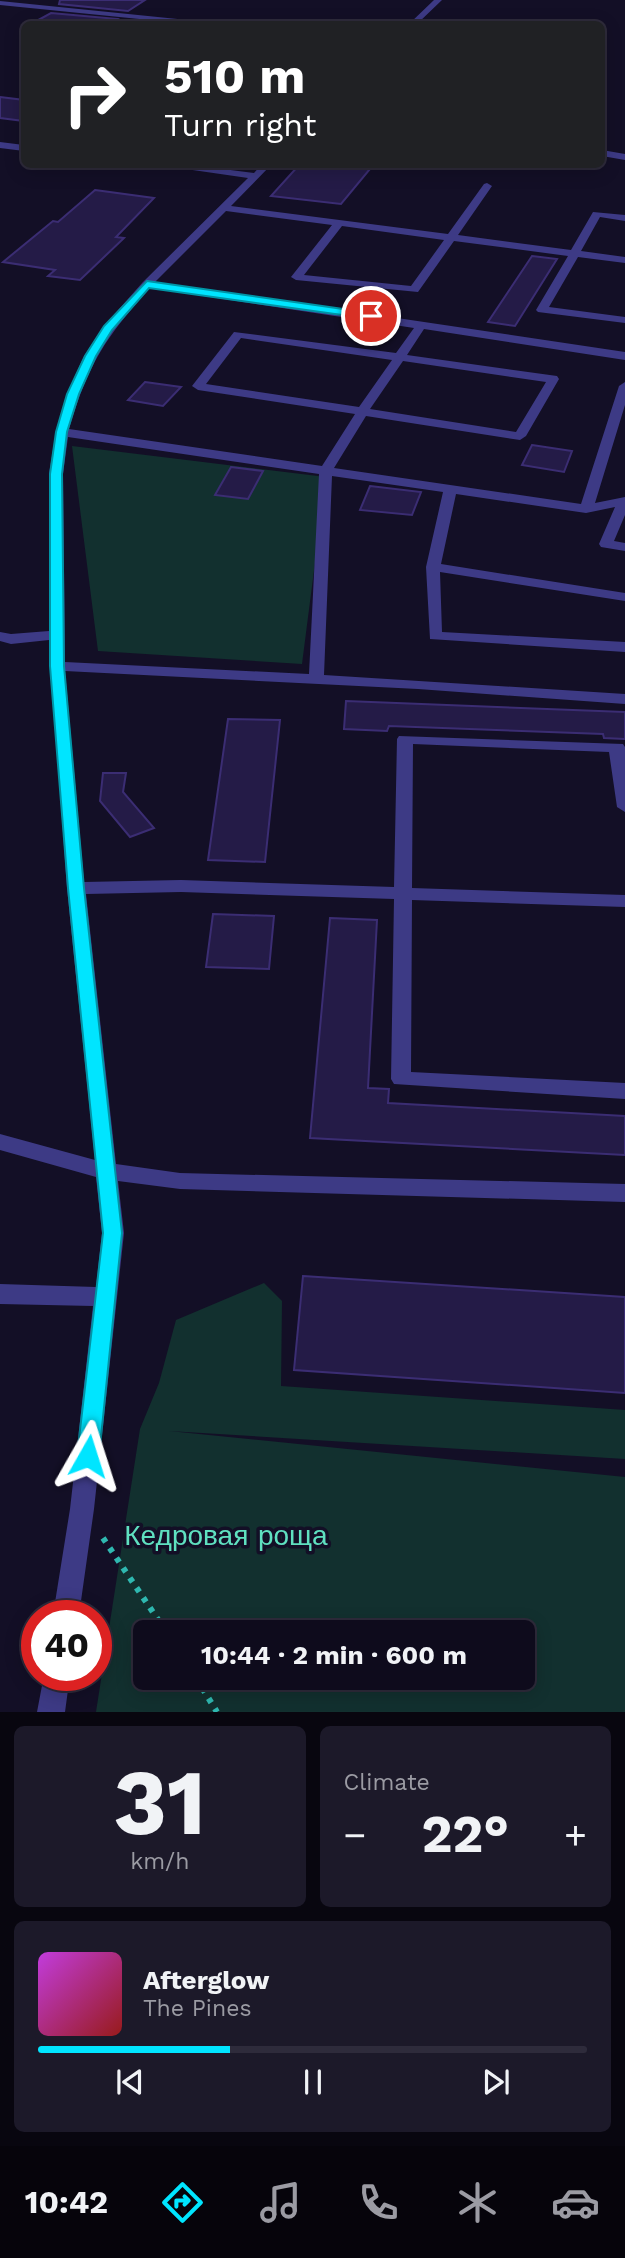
<!DOCTYPE html>
<html lang="en">
<head>
<meta charset="utf-8">
<style>
  body { margin:0; font-family:"Work Sans",sans-serif; background:#1c1929; color:#f1f3f6; height:100vh; display:flex; flex-direction:column; font-size:26px; white-space:nowrap }
  * { box-sizing:border-box; margin:0 }
  p { font-size:23px; color:#9b9ba3 }
  .icon { flex:none; width:38px; height:38px; fill:none; stroke:currentColor; stroke-width:2; stroke-linecap:round; stroke-linejoin:round }
  .map { position:relative; height:1712px; overflow:hidden }
  .side { display:flex; flex-direction:column; gap:14px; padding:14px; background:#08060f; flex:1 }
  .side>* { flex:none }
  .hud { position:absolute; left:21px; top:21px; width:584px; height:147px; border-radius:10px; box-shadow:0 4px 18px #0003,0 0 0 2px #2e2b3b; background:#202124; color:#fff; overflow:hidden }
  .speed { position:absolute; left:21px; top:1600px; display:flex; gap:14px; font-size:35px; font-weight:700; text-align:center }
  .speed>* { display:grid; place-content:center; width:91px; height:91px; border-radius:50%; background:#0e0b1c; box-shadow:0 4px 18px #0003,0 0 0 2px #2e2b3b; line-height:1 }
  .speed .limit { border:10px solid #d22; background:#fff; color:#111 }
  .pin { position:absolute; display:grid; place-items:center; width:60px; height:60px; color:#fff; margin:-30px; border:4px solid #fff; border-radius:50%; box-shadow:0 2px 7px #0007 }
  .me { position:absolute; width:77px; margin:-38px; rotate:6deg; stroke-linejoin:round; filter:drop-shadow(0 0 5px #0008) }
  .turn { display:flex; align-items:center; gap:24px; height:147px; padding:0 28px; font-size:32px }
  .turn .icon { width:91px; height:91px; stroke-width:2.5 }
  .turn b { display:block; font-size:49px; line-height:60px }
  .big { font-size:52px; font-weight:700; line-height:1.1 }
  .side .tile { flex:1; display:flex; flex-direction:column; justify-content:center; gap:10px; min-width:0; padding:0 24px; border-radius:10px; background:#1c1929 }
  .side .dial { align-items:center; gap:0 }
  .dial b { font-size:91px; line-height:1 }
  .song { display:flex; align-items:center; gap:21px }
  .cover { width:84px; height:84px; border-radius:10px; background:linear-gradient(135deg,hsl(290 70% 55%),hsl(0 70% 35%)) }
  .played { height:7px; border-radius:4px; background:linear-gradient(90deg,#00e5ff 35%,#2e2b3b 35%) }
  .keys { display:flex; justify-content:space-around; direction:ltr }
  .heat { display:flex; justify-content:space-between; align-items:center; font-size:38px; direction:ltr }
  .side .tiles { flex:1; display:grid; gap:14px; grid-template-columns:1fr 1fr }
  .tile:last-child { grid-column:span 2 }
  .trip { position:absolute; left:133px; top:1620px; width:402px; height:70px; border-radius:10px; background:#0e0b1c; box-shadow:0 4px 18px #0003,0 0 0 2px #2e2b3b; font-weight:700; line-height:70px; text-align:center }
  .menu { display:flex; height:112px; justify-content:space-around; align-items:center; background:#06040b; color:#9b9ba3 }
  .menu .icon { width:49px; height:49px }
  .menu .on { color:#00e5ff }
  .menu b { font-size:32px; color:#f1f3f6 }
  .map>svg:first-child { display:block }
  .green { fill:#12302f; fill-rule:evenodd }
  .building { fill:#241b47; stroke:#3b2d73; stroke-width:2 }
  .lines { fill:none; stroke-linecap:round; stroke-linejoin:round }
  .path { stroke:#2fb8b0; stroke-width:6; stroke-dasharray:5 7; stroke-linecap:butt }
  .minor { fill:#3d3a85; fill-rule:evenodd }
  .route { fill:#00e5ff; stroke:#0095a6; stroke-width:2 }
  .labels { text-anchor:middle; stroke-width:7; stroke-linejoin:round; paint-order:stroke }
  .near-park-label { font-size:28px; fill:#5fe0c0; stroke:#130f26 }
</style>
</head>
<body>
<div class="map">
<svg width="625" height="1712" viewBox="0 0 625 1712">
  <rect width="100%" height="100%" fill="#130f26"/>
  <!-- green -->
  <path class="green" d="M 72,446 L 326,477 L 302,664 L 98,651 Z
    M 264,1283 L 282,1301 L 281,1386 L 625,1410 L 625,1459 L 169,1431 L 625,1477 L 625,1712 L 96,1712 L 140,1429 L 159,1383 L 176,1320 ZM 145,1633 L 523,1633 L 523,1678 L 145,1678 Z"/>
  <!-- building -->
  <path class="building" d="M 60,0 L 145,0 L 128,11 L 59,4 Z
    M 51,13 L 117,19 L 109,24 L 31,24 Z
    M 0,97 L 24,100 L 24,121 L 0,118 Z
    M 300,164 L 334,164 L 370,169 L 341,204 L 271,196 Z
    M 95,190 L 154,198 L 116,237 L 124,238 L 80,280 L 48,276 L 55,270 L 3,262 L 53,221 L 58,222 Z
    M 532,256 L 557,259 L 515,326 L 488,322 Z
    M 145,382 L 181,387 L 163,406 L 128,400 Z
    M 532,445 L 572,451 L 564,472 L 522,465 Z
    M 231,467 L 263,471 L 248,499 L 215,495 Z
    M 370,486 L 421,492 L 412,515 L 360,510 Z
    M 346,701 L 625,712 L 625,739 L 604,738 L 603,734 L 389,726 L 387,731 L 344,729 Z
    M 228,719 L 280,720 L 265,862 L 208,860 Z
    M 103,773 L 126,773 L 123,792 L 154,828 L 130,837 L 100,801 Z
    M 213,914 L 274,916 L 269,969 L 206,967 Z
    M 330,918 L 377,920 L 368,1088 L 389,1089 L 388,1103 L 625,1116 L 625,1155 L 310,1138 Z
    M 303,1276 L 625,1297 L 625,1393 L 294,1370 Z"/>
  <g class="lines">
    <!-- path -->
    <path class="path" d="M 103,1538 L 167,1633
      M 196,1678 L 217,1712"/>
    <!-- minor -->
    <path class="minor" d="M 434,0 L 442,0 L 417,24 L 409,24 Z
      M 0,1 L 207,22 L 211,24 L 189,24 L 0,5 Z
      M 0,142 L 24,145 L 24,151 L 0,148 Z
      M 602,150 L 625,154 L 625,160 L 602,156 Z
      M 151,164 L 183,164 L 254,173 L 262,164 L 272,164 L 231,206 L 448,234 L 484,184 L 487,183 L 492,186 L 458,235 L 571,250 L 593,212 L 625,215 L 625,221 L 600,217 L 581,251 L 625,257 L 625,263 L 578,257 L 549,307 L 625,317 L 625,323 L 538,312 L 536,310 L 568,256 L 454,241 L 418,292 L 296,280 L 291,277 L 332,225 L 226,211 L 155,282 L 625,352 L 625,360 L 424,329 L 407,355 L 557,376 L 559,379 L 526,436 L 520,440 L 366,416 L 334,468 L 581,504 L 619,386 L 625,382 L 625,405 L 595,503 L 625,497 L 625,515 L 614,541 L 625,543 L 625,551 L 601,547 L 599,544 L 615,507 L 586,513 L 456,494 L 441,564 L 625,593 L 625,601 L 440,572 L 442,632 L 625,642 L 625,652 L 430,639 L 426,567 L 443,492 L 332,476 L 324,675 L 625,694 L 625,704 L 418,689 L 65,671 L 84,882 L 181,880 L 394,887 L 397,739 L 399,736 L 623,744 L 625,747 L 625,812 L 617,807 L 609,752 L 413,744 L 412,888 L 625,895 L 625,907 L 412,900 L 411,1072 L 625,1083 L 625,1099 L 394,1084 L 391,1079 L 394,899 L 181,892 L 86,894 L 116,1164 L 180,1173 L 625,1184 L 625,1202 L 180,1189 L 118,1181 L 124,1233 L 94,1509 L 79,1615 L 53,1615 L 70,1509 L 93,1306 L 0,1304 L 0,1284 L 96,1287 L 102,1233 L 96,1177 L 0,1150 L 0,1134 L 95,1160 L 67,888 L 49,640 L 11,644 L 0,641 L 0,632 L 11,634 L 49,631 L 49,474 L 56,432 L 67,394 L 84,356 L 104,326 L 143,282 L 248,178 ZM 342,226 L 444,240 L 411,286 L 304,275 ZM 150,288 L 414,328 L 396,353 L 234,332 L 192,386 L 198,390 L 355,414 L 322,466 L 69,429 C 88,364 105,338 150,288 ZM 241,338 L 392,360 L 359,407 L 206,384 ZM 403,361 L 546,382 L 516,432 L 370,409 ZM 68,437 L 319,474 L 309,674 L 65,662 L 63,474 Z
      M 44,1675 L 70,1675 L 65,1712 L 37,1712 Z"/>
  </g>
  <!-- route -->
  <path class="route" d="M 147,281 L 371,313 L 376,316 L 371,319 L 149,288 L 112,330 L 96,356 L 79,394 L 67,432 L 62,474 L 64,666 L 84,888 L 122,1233 L 99,1456 L 96,1464 L 88,1467 L 80,1464 L 77,1456 L 103,1233 L 68,888 L 50,666 L 50,474 L 56,432 L 67,394 L 85,356 L 104,326 Z"/>
  <g class="labels">
    <!-- near-park labels -->
    <g class="near-park-label">
      <text x="226" y="1545">Кедровая роща</text>
    </g>
  </g>
</svg>
<div class="speed"><div class="limit">40</div></div>
<div class="pin" style="left:371px;top:316px;background:#d93025"><svg class="icon" aria-label="arrive" viewBox="0 0 24 24"><path d="M6 21V4h12l-3 4 3 4H6"/></svg></div>
<svg class="me" style="left:88px;top:1456px" viewBox="-20 -20 40 40"><path d="M0-17L14 15 0 8-14 15z" fill="#00e5ff" stroke="#fff" stroke-width="4"/></svg>
<div class="trip">10:44 · 2 min · 600 m</div>
<div class="hud">
<div class="turn"><svg class="icon" aria-label="right" viewBox="0 0 24 24"><path d="M7 20v-9h11M14 6l5 5-5 5"/></svg><div><b>510 m</b>Turn right</div></div>
</div>
</div>
<section class="side">
<div class="tiles">
<div class="tile dial"><b>31</b><p>km/h</p></div>
<div class="tile"><p>Climate</p>
<div class="heat"><a>−</a><b class="big">22°</b><a>+</a></div>
</div>
<div class="tile">
<div class="song"><i class="cover"></i><div><b>Afterglow</b><p>The Pines</p></div></div>
<div class="played"></div>
<div class="keys"><svg class="icon" aria-label="previous" viewBox="0 0 24 24"><path d="M18 5L8 12l10 7zM5 5v14"/></svg><svg class="icon" aria-label="pause" viewBox="0 0 24 24"><path d="M8 5v14M16 5v14"/></svg><svg class="icon" aria-label="next" viewBox="0 0 24 24"><path d="M6 5l10 7-10 7zM19 5v14"/></svg></div>
</div>
</div>
</section>
<nav class="menu">
<b>10:42</b>
<svg class="icon on" aria-label="directions" viewBox="0 0 24 24"><path d="M12 3l9 9-9 9-9-9zM9 14v-3h6M13 9l2 2-2 2"/></svg>
<svg class="icon" aria-label="music" viewBox="0 0 24 24"><path d="M9 18V5l10-2v13"/><circle cx="6" cy="18" r="3"/><circle cx="16" cy="16" r="3"/></svg>
<svg class="icon" aria-label="phone" viewBox="0 0 24 24"><path d="M5 4h4l2 5-3 2q2 4 5 5l2-3 5 2v4C11 20 4 13 5 4z"/></svg>
<svg class="icon" aria-label="climate" viewBox="0 0 24 24"><path d="M12 3v18M4 7l16 10M4 17L20 7"/></svg>
<svg class="icon" aria-label="car" viewBox="0 0 24 24"><path d="M5 17H2v-5l4-1 3-4h7l3 4 3 1v5h-3M9 17h6M6 11h13"/><circle cx="7" cy="17" r="2"/><circle cx="17" cy="17" r="2"/></svg>
</nav>
</body>
</html>
